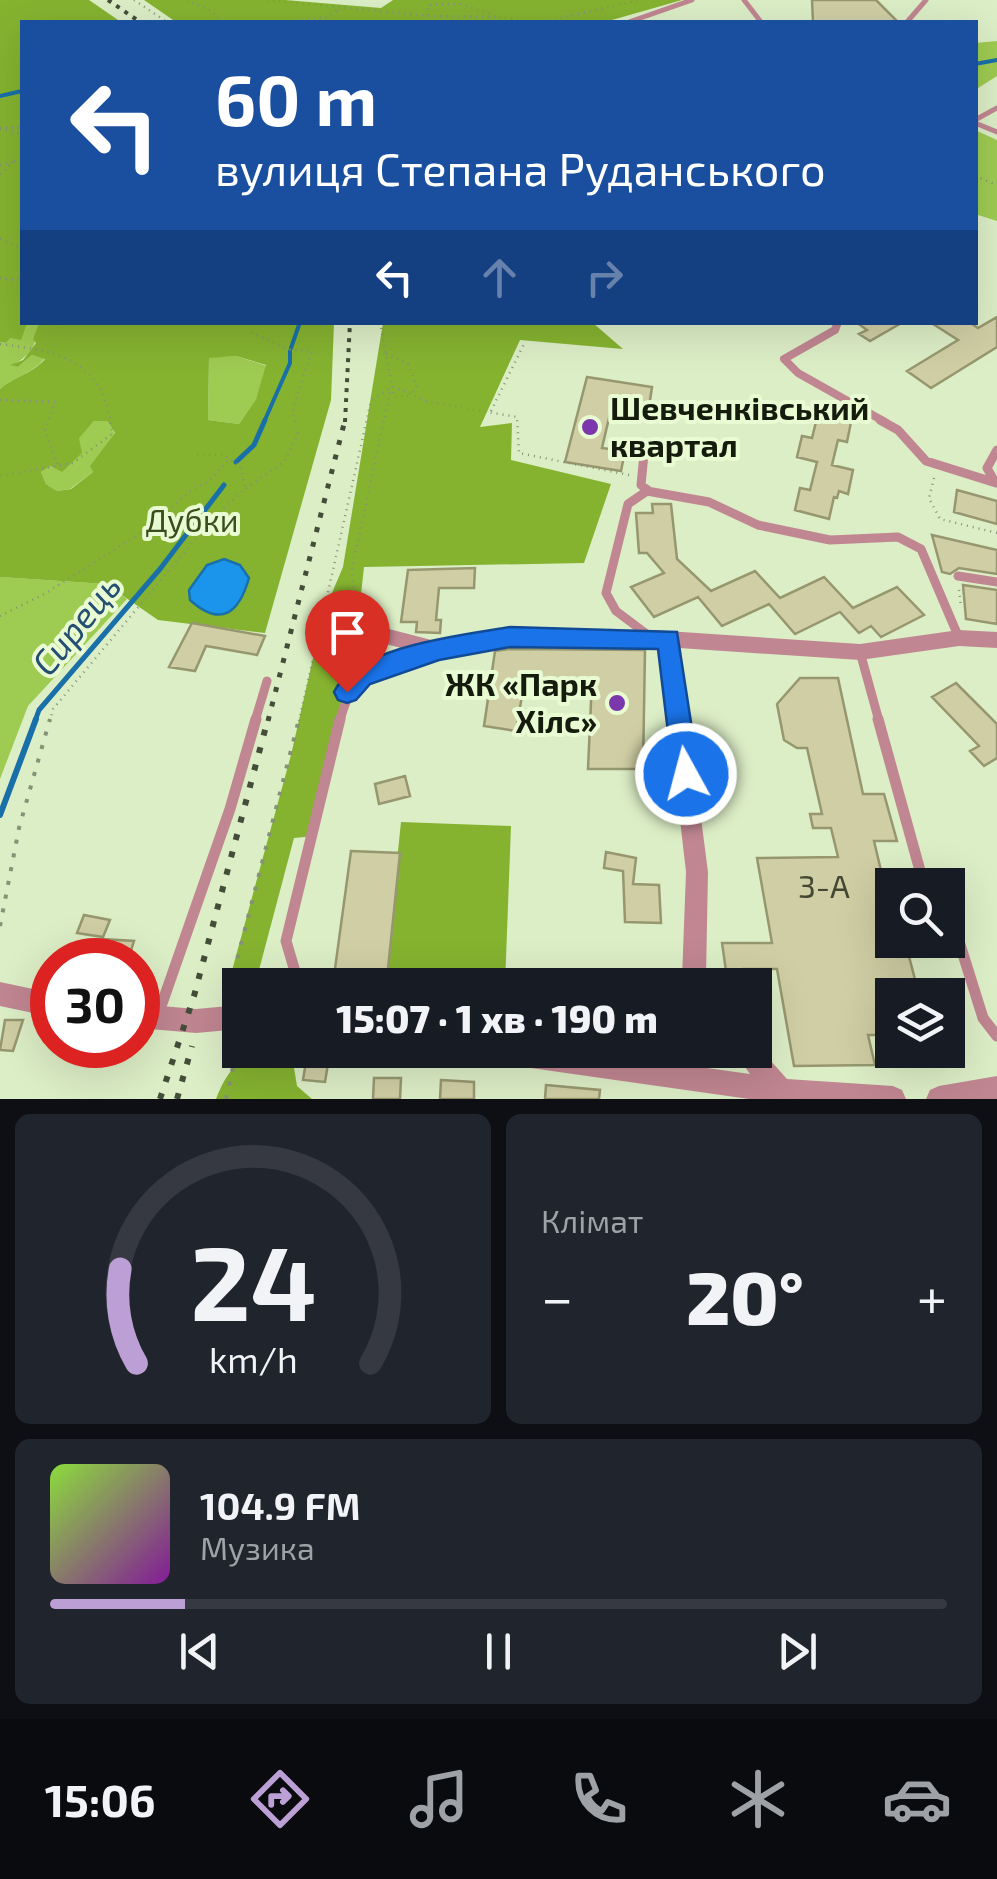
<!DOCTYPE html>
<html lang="uk">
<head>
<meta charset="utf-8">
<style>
  body { margin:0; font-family:"Exo 2",sans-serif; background:#20242c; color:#f1f3f6; height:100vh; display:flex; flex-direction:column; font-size:38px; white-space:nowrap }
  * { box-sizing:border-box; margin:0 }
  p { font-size:32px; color:#9ea1a6 }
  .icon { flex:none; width:55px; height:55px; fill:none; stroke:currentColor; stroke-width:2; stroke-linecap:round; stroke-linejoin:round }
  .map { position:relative; height:1099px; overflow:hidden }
  .drawer { display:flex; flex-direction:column; gap:15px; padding:15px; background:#0d0f14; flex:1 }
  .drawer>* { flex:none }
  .guide { position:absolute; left:20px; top:20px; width:958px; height:305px; border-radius:0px; box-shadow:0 10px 40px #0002; background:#1a4fa0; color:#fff; overflow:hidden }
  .fabs { position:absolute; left:875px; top:868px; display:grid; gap:20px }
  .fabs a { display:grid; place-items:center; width:90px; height:90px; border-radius:0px; background:#171b24; box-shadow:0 10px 40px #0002; font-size:50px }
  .speed { position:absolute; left:30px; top:938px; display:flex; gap:20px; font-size:50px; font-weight:700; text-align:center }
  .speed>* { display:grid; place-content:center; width:130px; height:130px; border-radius:50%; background:#171b24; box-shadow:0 10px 40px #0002; line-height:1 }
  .speed .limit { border:15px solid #d22; background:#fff; color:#111 }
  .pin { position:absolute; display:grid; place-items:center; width:85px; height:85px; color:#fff; margin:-102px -42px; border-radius:50% 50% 50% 0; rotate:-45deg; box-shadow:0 0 10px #0007 }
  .pin .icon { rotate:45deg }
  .me { position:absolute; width:110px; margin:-55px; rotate:353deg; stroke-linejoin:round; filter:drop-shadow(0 0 8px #0008) }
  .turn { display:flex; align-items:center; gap:35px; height:210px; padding:0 30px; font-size:45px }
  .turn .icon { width:130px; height:130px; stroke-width:2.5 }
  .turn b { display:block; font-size:70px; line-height:85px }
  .lanes { display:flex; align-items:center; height:95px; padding:0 30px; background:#0003; justify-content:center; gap:50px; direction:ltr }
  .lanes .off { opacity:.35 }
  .big { font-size:75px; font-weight:800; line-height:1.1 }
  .drawer .tile { flex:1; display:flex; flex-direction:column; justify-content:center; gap:15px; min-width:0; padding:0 35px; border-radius:15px; background:#20242c }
  .drawer .dial { align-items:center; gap:0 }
  .dial svg { height:260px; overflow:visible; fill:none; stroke:#363941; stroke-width:7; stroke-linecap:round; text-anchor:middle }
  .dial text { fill:#f1f3f6; stroke:none }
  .song { display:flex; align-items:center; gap:30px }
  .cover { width:120px; height:120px; border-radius:15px; background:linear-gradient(135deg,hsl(90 70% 55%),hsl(290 70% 35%)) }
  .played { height:10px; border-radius:5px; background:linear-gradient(90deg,#bb9fd5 15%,#363941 15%) }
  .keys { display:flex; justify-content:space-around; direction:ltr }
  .heat { display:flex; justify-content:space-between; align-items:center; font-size:55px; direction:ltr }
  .drawer .tiles { flex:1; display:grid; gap:15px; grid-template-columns:1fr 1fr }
  .tile:last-child { grid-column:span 2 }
  .trip { position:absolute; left:222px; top:968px; width:550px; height:100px; border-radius:0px; background:#171b24; box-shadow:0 10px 40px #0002; font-weight:800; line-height:100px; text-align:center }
  .dock { display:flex; height:160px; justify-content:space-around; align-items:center; background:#090b0e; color:#9ea1a6 }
  .dock .icon { width:70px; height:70px }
  .dock .current { color:#bb9fd5 }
  .dock b { font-size:45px; color:#f1f3f6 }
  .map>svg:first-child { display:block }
  .green { fill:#9ecb52 }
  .forest { fill:#85b330; fill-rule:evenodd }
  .water { fill:#1b94eb; stroke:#1970a8; stroke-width:2.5 }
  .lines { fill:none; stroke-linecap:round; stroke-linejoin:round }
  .stream-far2 { stroke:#1970a8; stroke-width:4 }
  .stream-far1 { stroke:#1970a8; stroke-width:5 }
  .stream { stroke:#1970a8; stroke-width:6 }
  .building { fill:#cfcea4; stroke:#97976f; stroke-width:2.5 }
  .path-far1 { stroke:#859276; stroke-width:2.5; stroke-dasharray:1 5; stroke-linecap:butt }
  .path { stroke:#859276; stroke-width:4; stroke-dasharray:4 10; stroke-linecap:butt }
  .lane-far3 { stroke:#c08691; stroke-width:5 }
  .lane-far2 { stroke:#c08691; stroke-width:8 }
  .lane-far1 { stroke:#c08691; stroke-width:9 }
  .lane { stroke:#c08691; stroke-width:11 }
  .street { fill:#c08691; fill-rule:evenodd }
  .rail-far2 { stroke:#444d39; stroke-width:4; stroke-dasharray:4 6; stroke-linecap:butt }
  .rail-far1 { stroke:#444d39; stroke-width:5; stroke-dasharray:5 10; stroke-linecap:butt }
  .rail { stroke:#444d39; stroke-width:6; stroke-dasharray:6 12; stroke-linecap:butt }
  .route { fill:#1a73e8; stroke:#114b97; stroke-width:2.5 }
  .poi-dot { fill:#7a38ac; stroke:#e9fbd3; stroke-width:4 }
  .labels { text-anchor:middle; stroke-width:8; stroke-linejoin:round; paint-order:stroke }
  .poi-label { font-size:32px; font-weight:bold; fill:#151b0d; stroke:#e9fbd3; text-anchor:start }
  .park-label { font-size:32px; fill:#3a4d1c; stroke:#e9fbd3 }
  .near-number-label { font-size:32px; fill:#444833 }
  .water-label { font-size:35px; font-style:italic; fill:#244e72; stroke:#e9fbd3 }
</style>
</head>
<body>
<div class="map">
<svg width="997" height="1099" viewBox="0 0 997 1099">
  <rect width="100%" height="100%" fill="#dceec6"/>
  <!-- green -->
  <path class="green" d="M 997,41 L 997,76 L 975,90 L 975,43 Z
    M 975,130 L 997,140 L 997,221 L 975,214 Z
    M 27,323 L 39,323 C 38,342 31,356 12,365 L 18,367 L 32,355 L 45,358 C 32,374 15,376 0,389 L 0,342 L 6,343 Z
    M 236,356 L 267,366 L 256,399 L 239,424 L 208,420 L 209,357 Z
    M 94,421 L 107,421 L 115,434 L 91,466 L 93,472 L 70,489 L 57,491 L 46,484 L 41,472 L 51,466 Z
    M 0,577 L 106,584 L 127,599 L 28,706 L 0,779 Z"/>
  <!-- forest -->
  <path class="forest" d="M 0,0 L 89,0 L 121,22 L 22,22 L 22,322 L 27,323 L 21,340 L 11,338 L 6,343 L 0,342 Z
    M 144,0 L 285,0 L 381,8 L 393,0 L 682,0 L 605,22 L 176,22 Z
    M 39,323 L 334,323 L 331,400 L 265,633 L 158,620 L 106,584 L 0,577 L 0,389 C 15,376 32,374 45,359 L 32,355 L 18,367 L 10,365 L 23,360 L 36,343 L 33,339 ZM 236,356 L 266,365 L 256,399 L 239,424 L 208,420 L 209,358 ZM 94,421 L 107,421 L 115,433 L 90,466 L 93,472 L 71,489 L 57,491 L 46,484 L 41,472 L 51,466 L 62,472 L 82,453 L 79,438 Z
    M 383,323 L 593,323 L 623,349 L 520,340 L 480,427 L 512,423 L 511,460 L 611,484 L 584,563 L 364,567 L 350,695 L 316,836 L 294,838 L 255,985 L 240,985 L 240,1013 L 225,996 L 291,755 L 323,614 L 343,567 Z
    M 401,822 L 511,826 L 505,985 L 384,985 Z
    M 291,1050 L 297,1086 L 312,1099 L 216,1099 C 233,1055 248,1058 291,1050 Z"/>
  <!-- water -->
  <path class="water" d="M 224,559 L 240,565 L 249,578 C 239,613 221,628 190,600 L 189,590 L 207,565 Z"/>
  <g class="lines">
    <!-- stream-far2 -->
    <path class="stream-far2" d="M 975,64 L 997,60
      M 0,96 L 22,91
      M 291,348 L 300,322
      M 264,422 L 290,363 L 290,351"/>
    <!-- stream-far1 -->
    <path class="stream-far1" d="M 236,462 L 254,445 L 265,420
      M 35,721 L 39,710 L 160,569 L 224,485"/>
    <!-- stream -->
    <path class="stream" d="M 0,815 L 36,719"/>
  </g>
  <!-- building -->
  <path class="building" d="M 812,0 L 876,0 L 898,22 L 813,22 Z
    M 997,317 L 997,347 L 931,388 L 907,371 L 958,340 L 930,322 L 969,322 L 978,328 Z
    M 856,322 L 903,322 L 870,341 L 859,334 L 867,330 Z
    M 587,377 L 652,387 L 649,407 L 613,401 L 602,448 L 625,451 L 621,471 L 565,462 Z
    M 818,414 L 851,422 L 847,442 L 838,440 L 832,465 L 853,470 L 848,494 L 839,491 L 837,498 L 834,497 L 829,519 L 795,510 L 800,488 L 810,490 L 817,462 L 797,457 L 802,436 L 812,438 Z
    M 957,490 L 997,501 L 997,524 L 954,512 Z
    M 652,504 L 671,504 L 677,559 L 711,591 L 755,571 L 780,598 L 824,577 L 853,608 L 897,587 L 924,615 L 881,637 L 871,626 L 859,633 L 840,612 L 795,634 L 769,604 L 722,626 L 698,597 L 654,617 L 631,587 L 664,573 L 647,553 L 639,553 L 636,513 L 653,513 Z
    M 932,535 L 997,550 L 997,574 L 959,568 L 950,574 L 942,572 Z
    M 475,568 L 474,588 L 439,588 L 436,620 L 441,620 L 440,633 L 416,632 L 417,622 L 401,622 L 408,570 Z
    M 963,585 L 997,590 L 997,624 L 966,619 Z
    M 192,623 L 265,636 L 257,655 L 206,646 L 195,671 L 169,667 Z
    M 509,649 L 645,650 L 643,769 L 588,769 L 592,680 L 525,678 L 516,731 L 484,726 L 495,651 Z
    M 800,678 L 838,678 L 863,794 L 884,794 L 897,841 L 874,841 L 892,917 L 892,940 L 905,941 L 919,995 L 892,995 L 892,1035 L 868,1035 L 875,1065 L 794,1066 L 777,969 L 744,969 L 747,985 L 728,985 L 722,943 L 772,943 L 757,858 L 838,857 L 831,828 L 813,828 L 810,814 L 822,814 L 807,748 L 797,748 L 784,740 L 777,704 Z
    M 956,683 L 997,724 L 997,758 L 984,766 L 970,751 L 979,746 L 932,697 Z
    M 405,776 L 410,796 L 379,804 L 375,784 Z
    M 351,851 L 400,853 L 387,978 L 334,976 Z
    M 606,852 L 636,858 L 633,884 L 659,885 L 661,923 L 625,922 L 623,871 L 604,868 Z
    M 84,915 L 110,920 L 103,937 L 77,933 Z
    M 102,939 L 134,941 L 128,960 L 95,960 Z
    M 5,1020 L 23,1020 L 13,1051 L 0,1050 Z
    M 308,1050 L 330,1052 L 325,1082 L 303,1080 Z
    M 374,1078 L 401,1078 L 400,1099 L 373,1099 Z
    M 441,1080 L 474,1082 L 474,1099 L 440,1099 Z
    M 546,1085 L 600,1090 L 599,1099 L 545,1099 Z"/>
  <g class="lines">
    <!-- path-far1 -->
    <path class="path-far1" d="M 134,0 L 167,22
      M 187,0 L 211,11 L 222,22
      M 267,0 L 429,16 L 497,17
      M 427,15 L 428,5 L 460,4 L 492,14
      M 499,17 L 537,22
      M 290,22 L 328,17 L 340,8
      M 543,22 L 640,0
      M 0,128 L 22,127
      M 0,129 L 22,134
      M 14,161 L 22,160
      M 0,165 L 13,162 L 0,174
      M 975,176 L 997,185
      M 0,239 L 22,248
      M 0,278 L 15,280 L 22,276
      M 380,322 L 392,386 L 429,402 L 517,417 L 519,453 L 629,475
      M 0,344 C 64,352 106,362 112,434 L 73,463 L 0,476
      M 386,354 L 408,364 L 417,386 L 412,393
      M 0,400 L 55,402 L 45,430 L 59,469
      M 491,411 L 524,344
      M 197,454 L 224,455 L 240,466 L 245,487
      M 934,478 L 929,498 L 940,519 L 997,533
      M 959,590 L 961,607
      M 360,615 L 355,611 L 352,569 L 390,391
      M 0,616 L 46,593 L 147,529 L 190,491 L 209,481 L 229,459
      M 50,721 L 53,709 L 212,519 L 245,489 L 284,462 L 298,434 L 292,411 L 312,351 L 291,350 L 250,332
      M 299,721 L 371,401 L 392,386 L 394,397 L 413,395"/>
    <!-- path -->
    <path class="path" d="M 0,926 L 19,828 L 50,719
      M 227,999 L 299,719
      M 226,1099 L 240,1035"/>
    <!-- lane-far3 -->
    <path class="lane-far3" d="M 744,0 L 761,22
      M 629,22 L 692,0
      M 907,22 L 926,0
      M 975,120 L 997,108
      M 975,123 L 997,132"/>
    <!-- lane-far2 -->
    <path class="lane-far2" d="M 838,322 L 835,330 L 784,359 L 798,373 L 885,422"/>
    <!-- lane-far1 -->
    <path class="lane-far1" d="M 880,420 L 898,430 L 926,461 L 996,483
      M 645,444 L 641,485 L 649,491
      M 995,482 L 987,468 L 997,450
      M 958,576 L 997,582
      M 371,623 L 365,658 L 374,671
      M 648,635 L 616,611 L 606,593 L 628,504 L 647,491 L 709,502 L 758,525 L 830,540 L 898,537 L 921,549 L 959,638
      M 860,652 L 879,721
      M 255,721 L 267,681
      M 340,721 C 354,663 384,668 436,651"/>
    <!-- lane -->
    <path class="lane" d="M 878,719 L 924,885
      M 948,924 L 957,935 L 983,1018 L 997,1036
      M 299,985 L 286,941 L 340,719
      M 158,1015 L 230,809 L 256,719"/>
    <!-- street -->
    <path class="street" d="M 389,629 L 439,642 L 509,629 L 652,630 L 860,644 L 959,630 L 997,632 L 997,648 L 959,646 L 860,660 L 679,648 L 708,872 L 706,976 L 710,985 L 685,985 L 682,978 L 686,872 L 660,646 L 509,645 L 439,658 L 382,643 L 380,637 L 382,631 Z
      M 0,982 L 52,993 L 52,1017 L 0,1006 Z
      M 138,1004 L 196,1009 L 240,1005 L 240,1029 L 196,1033 L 138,1028 Z
      M 755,1043 L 787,1079 L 893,1086 L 902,1090 L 906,1099 L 749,1099 L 489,1062 L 480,1059 L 477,1050 L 577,1050 L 750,1074 L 733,1050 L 755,1050 Z
      M 997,1076 L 997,1099 L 926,1099 L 930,1090 L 939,1086 Z"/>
    <!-- rail-far2 -->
    <path class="rail-far2" d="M 108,0 L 140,22
      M 345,422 L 350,322"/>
    <!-- rail-far1 -->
    <path class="rail-far1" d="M 268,721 L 345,420"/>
    <!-- rail -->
    <path class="rail" d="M 160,1099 L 194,996 L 268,719
      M 177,1099 L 192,1046"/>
  </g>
  <!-- route -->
  <path class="route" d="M 510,627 L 677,632 L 699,774 L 695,783 L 686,786 L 677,783 L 673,774 L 658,649 L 510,647 L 439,660 L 370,684 L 356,700 L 347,703 L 338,700 L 334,692 C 356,646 463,635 510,627 Z"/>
  <!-- markers -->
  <g class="poi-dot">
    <circle cx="590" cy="427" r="10"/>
    <circle cx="617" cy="703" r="10"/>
  </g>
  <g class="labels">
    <!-- poi labels -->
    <g class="poi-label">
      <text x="610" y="420">Шевченківський<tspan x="610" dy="37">квартал</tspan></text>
      <text x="597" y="696" text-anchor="end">ЖК «Парк<tspan x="597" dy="37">Хілс»</tspan></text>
    </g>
    <!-- park labels -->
    <g class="park-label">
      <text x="192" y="532">Дубки</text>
    </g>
    <!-- near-number labels -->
    <g class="near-number-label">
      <text x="824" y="898">3-А</text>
    </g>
    <!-- water labels -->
    <g class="water-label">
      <text transform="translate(77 625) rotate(-51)" y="12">Сирець</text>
    </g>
  </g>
</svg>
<div class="fabs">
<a><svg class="icon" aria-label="search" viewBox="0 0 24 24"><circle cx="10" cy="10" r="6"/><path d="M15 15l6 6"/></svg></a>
<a><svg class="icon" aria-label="layers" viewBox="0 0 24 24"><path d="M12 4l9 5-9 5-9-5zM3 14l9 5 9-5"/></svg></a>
</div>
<div class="speed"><div class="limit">30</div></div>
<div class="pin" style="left:347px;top:692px;background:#d93025"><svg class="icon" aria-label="arrive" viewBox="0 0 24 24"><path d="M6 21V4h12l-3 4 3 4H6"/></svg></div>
<svg class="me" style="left:686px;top:774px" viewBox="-20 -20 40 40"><circle r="17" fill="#1a73e8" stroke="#fff" stroke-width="3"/><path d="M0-11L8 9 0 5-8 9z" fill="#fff"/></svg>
<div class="trip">15:07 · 1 хв · 190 m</div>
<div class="guide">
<div class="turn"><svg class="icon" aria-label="left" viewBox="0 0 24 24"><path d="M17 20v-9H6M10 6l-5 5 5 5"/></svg><div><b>60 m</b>вулиця Степана Руданського</div></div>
<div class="lanes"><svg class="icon" aria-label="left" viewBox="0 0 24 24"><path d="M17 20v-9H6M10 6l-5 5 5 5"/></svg><svg class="icon off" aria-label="ahead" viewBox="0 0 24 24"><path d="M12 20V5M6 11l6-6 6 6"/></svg><svg class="icon off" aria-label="right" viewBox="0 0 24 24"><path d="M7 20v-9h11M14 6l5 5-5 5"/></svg></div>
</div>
</div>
<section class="drawer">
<div class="tiles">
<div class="tile dial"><svg viewBox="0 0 100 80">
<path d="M14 69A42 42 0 1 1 86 69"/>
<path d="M14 69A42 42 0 0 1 9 40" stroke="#bb9fd5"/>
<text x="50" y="56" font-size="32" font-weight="700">24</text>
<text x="50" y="72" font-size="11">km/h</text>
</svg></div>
<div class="tile"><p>Клімат</p>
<div class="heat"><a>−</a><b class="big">20°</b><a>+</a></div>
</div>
<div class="tile">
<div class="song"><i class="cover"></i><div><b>104.9 FM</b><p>Музика</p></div></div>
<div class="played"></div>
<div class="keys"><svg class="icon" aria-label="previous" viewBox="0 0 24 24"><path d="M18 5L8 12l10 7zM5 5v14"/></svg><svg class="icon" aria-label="pause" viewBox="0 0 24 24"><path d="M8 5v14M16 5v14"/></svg><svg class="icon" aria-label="next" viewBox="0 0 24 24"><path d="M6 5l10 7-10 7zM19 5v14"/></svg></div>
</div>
</div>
</section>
<nav class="dock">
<b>15:06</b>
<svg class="icon current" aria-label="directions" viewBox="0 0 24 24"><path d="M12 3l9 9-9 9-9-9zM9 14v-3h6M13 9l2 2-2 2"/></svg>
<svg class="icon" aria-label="music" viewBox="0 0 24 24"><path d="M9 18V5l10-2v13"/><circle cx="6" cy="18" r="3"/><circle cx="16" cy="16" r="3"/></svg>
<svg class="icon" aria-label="phone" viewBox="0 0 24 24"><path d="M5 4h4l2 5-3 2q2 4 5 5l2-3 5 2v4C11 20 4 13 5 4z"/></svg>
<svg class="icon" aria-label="climate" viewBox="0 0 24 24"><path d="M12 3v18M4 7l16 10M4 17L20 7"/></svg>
<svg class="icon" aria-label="car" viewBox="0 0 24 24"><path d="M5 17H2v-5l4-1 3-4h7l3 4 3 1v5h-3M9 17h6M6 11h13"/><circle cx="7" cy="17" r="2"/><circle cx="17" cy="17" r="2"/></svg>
</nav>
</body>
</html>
